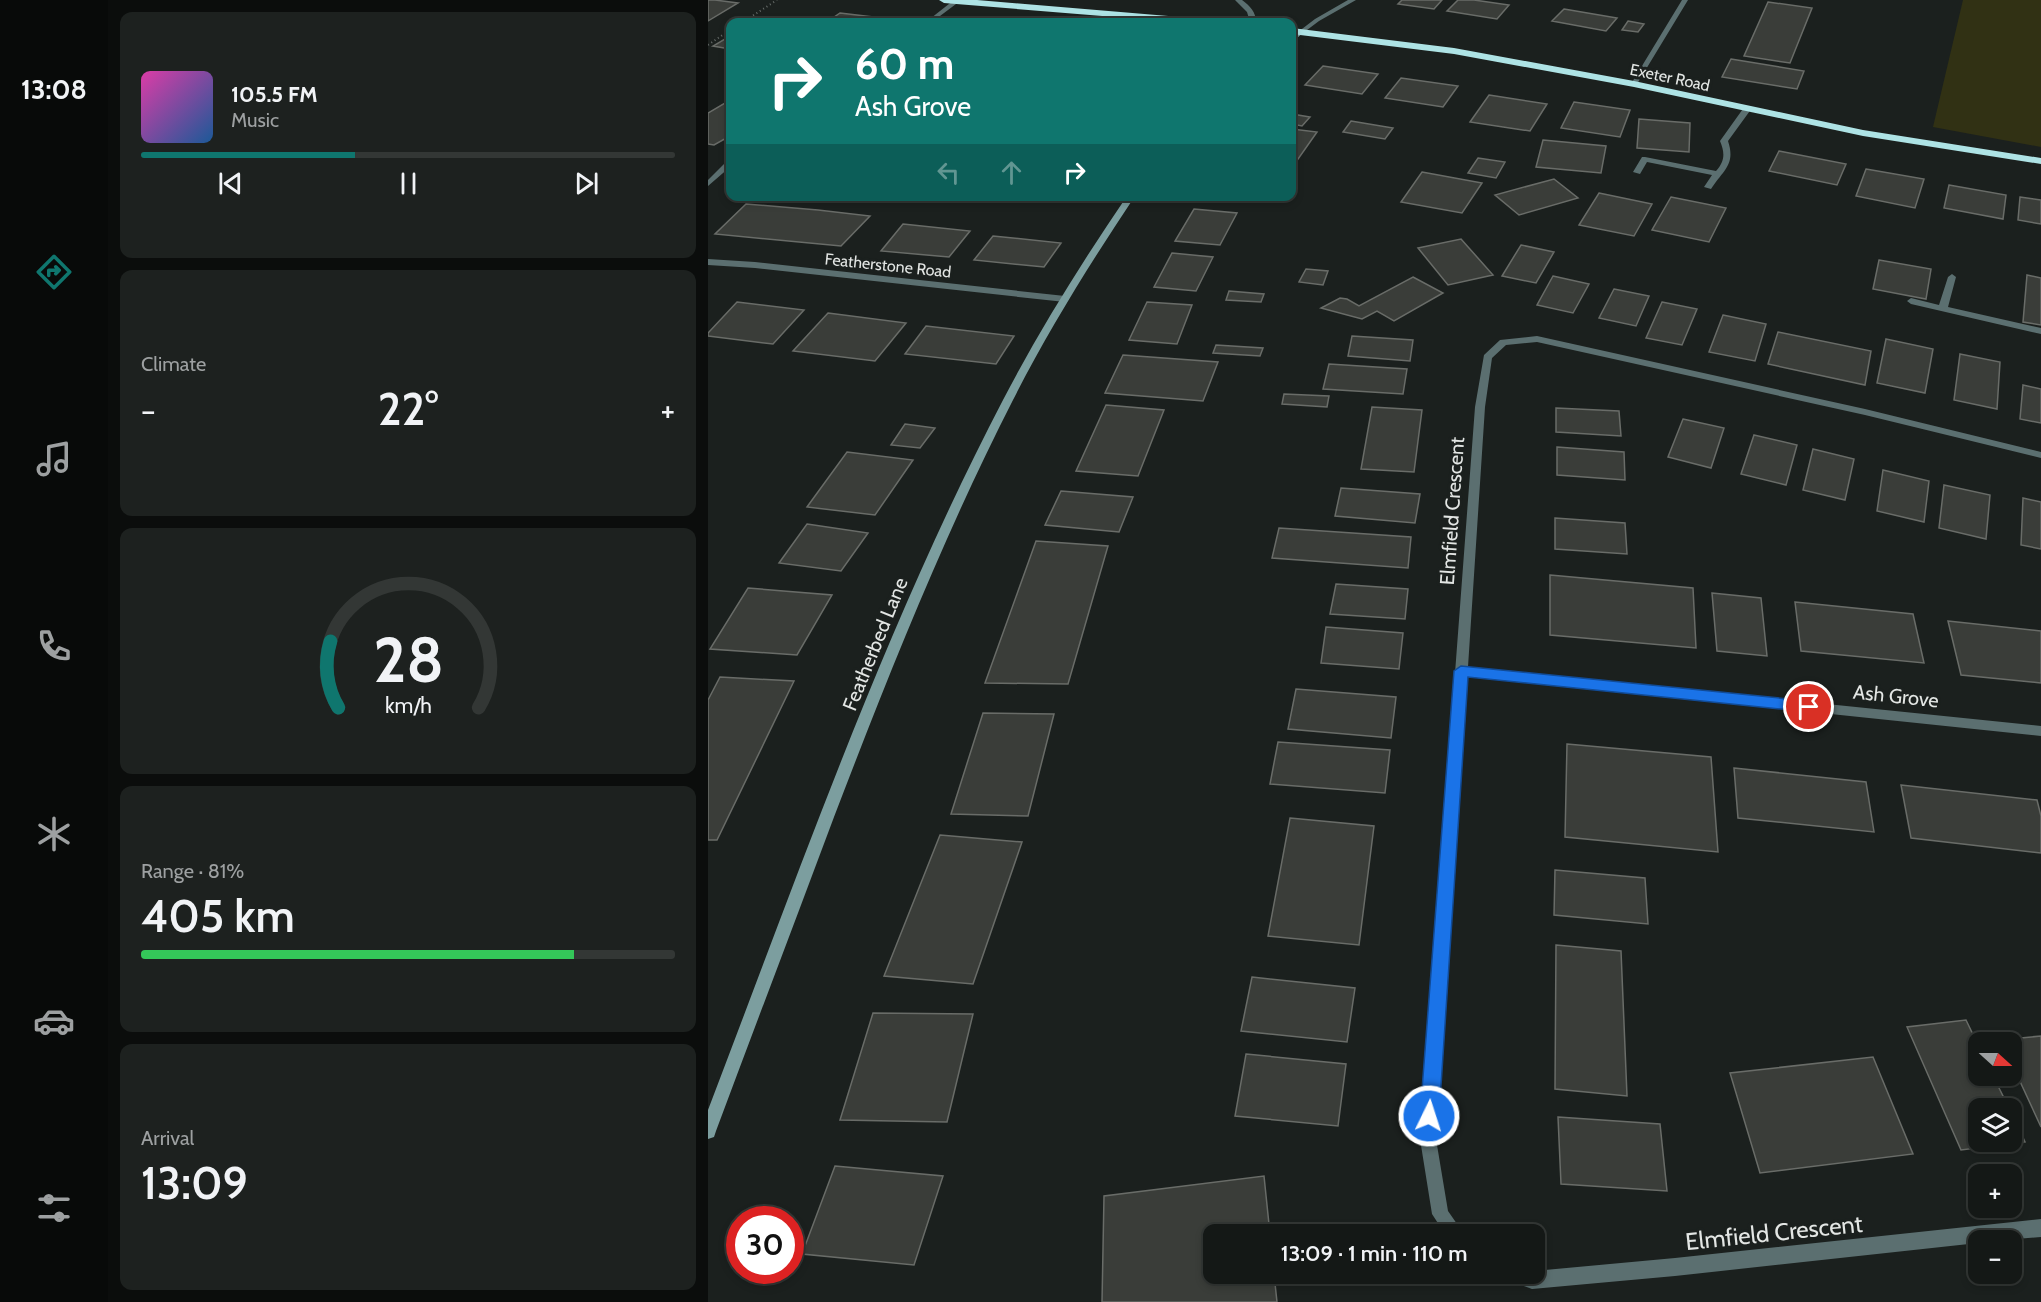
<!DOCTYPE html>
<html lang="en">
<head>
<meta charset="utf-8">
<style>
  body { margin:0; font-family:Cabin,sans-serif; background:#1d211f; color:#f1f3f6; height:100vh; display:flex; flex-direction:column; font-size:22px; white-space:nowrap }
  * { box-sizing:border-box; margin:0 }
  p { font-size:20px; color:#9da0a1 }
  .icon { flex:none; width:33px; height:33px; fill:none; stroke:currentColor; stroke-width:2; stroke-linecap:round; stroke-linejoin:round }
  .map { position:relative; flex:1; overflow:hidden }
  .sheet { display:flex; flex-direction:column; gap:12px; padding:12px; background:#0b0d0c; width:600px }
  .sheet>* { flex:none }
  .banner { position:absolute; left:18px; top:18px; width:570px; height:183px; border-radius:12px; box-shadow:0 3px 9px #0003,0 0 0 2px #333735; background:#0f766e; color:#fff; overflow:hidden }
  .needle { width:39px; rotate:111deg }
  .buttons { position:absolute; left:1260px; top:1032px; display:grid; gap:12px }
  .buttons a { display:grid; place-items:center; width:54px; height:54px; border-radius:12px; background:#141816; box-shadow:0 3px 9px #0003,0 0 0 2px #333735; font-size:30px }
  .speed { position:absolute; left:18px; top:1206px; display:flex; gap:12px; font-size:30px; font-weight:700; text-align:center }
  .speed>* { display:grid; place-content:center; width:78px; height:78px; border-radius:50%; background:#141816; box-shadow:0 3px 9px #0003,0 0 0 2px #333735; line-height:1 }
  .speed .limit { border:9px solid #d22; background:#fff; color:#111 }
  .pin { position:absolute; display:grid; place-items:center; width:51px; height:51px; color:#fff; margin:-26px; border:3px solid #fff; border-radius:50%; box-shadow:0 2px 6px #0007 }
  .me { position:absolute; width:66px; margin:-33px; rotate:4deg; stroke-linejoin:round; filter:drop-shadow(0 0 4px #0008) }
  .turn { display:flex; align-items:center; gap:21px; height:126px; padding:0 30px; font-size:27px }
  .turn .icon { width:78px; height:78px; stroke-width:2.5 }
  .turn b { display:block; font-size:42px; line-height:51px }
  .lanes { display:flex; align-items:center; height:57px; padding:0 30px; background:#0003; justify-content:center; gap:30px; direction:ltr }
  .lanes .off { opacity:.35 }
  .big { font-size:45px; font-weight:600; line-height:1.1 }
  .sheet .card { flex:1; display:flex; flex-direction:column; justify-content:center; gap:9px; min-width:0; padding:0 21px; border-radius:12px; background:#1d211f }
  .sheet .dial { align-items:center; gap:0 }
  .dial svg { height:156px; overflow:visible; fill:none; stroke:#333735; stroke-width:7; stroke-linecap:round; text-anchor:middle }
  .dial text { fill:#f1f3f6; stroke:none }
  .song { display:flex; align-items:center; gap:18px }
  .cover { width:72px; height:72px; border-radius:9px; background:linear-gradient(135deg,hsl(320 70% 55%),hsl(210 70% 35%)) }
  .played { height:6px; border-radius:3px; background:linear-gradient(90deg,#0f766e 40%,#333735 40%) }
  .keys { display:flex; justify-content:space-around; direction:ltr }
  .heat { display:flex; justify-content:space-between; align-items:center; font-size:33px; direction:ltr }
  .charge { height:9px; border-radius:4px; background:linear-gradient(90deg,#34c759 81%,#333735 0) }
  .trip { position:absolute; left:495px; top:1224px; width:342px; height:60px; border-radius:12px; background:#141816; box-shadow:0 3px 9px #0003,0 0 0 2px #333735; font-weight:600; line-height:60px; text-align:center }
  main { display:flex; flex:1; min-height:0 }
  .tab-bar { display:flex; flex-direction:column; width:108px; justify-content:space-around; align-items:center; background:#080a09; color:#9da0a1 }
  .tab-bar .icon { width:42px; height:42px }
  .tab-bar .active { color:#0f766e }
  .tab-bar b { font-size:27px; color:#f1f3f6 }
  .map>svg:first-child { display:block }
  .green { fill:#313114 }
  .building { fill:#3a3d39; stroke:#696c68; stroke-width:1.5 }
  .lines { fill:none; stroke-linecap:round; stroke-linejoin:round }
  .path { stroke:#666b69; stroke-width:2; stroke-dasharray:1 3; stroke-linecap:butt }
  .street { fill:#5b6f70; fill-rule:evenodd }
  .secondary { fill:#7c9e9f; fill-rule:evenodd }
  .highway { fill:#aee3e5; fill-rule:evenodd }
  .route { fill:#1a73e8; stroke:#114b97; stroke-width:1.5 }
  .labels { text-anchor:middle; stroke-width:6; stroke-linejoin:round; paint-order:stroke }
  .far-street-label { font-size:16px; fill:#e3e6e4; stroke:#1b201e }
  .street-label { font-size:20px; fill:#e3e6e4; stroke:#1b201e }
  .near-street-label { font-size:24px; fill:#e3e6e4; stroke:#1b201e }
</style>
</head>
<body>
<main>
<nav class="tab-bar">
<b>13:08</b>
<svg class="icon active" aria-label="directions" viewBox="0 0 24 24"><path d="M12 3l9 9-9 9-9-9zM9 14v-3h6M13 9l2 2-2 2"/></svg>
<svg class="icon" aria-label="music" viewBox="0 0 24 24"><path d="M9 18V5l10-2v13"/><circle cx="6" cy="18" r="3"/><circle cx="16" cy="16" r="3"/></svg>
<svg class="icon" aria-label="phone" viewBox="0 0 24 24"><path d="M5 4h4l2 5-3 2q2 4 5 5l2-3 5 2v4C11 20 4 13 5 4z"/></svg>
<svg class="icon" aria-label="climate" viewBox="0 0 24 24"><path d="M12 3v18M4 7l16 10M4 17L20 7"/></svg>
<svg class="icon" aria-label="car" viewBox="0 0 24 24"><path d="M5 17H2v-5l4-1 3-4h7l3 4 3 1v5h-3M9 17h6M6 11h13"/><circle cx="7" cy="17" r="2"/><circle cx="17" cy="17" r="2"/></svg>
<svg class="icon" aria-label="filters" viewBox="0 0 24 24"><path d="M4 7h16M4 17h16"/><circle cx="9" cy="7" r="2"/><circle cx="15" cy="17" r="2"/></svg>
</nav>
<section class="sheet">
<div class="card">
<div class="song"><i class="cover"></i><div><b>105.5 FM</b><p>Music</p></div></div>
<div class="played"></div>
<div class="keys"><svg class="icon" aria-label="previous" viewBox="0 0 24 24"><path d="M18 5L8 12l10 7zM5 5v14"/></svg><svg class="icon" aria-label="pause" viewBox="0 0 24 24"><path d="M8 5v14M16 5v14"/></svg><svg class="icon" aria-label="next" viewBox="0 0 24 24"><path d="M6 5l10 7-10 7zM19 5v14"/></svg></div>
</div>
<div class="card"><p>Climate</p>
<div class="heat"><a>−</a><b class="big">22°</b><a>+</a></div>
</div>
<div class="card dial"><svg viewBox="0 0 100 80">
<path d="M14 69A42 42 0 1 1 86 69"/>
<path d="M14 69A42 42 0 0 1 10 35" stroke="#0f766e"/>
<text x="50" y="56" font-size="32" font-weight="700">28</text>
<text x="50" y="72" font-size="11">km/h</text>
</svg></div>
<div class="card"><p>Range · 81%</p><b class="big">405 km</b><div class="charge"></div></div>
<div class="card"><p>Arrival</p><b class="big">13:09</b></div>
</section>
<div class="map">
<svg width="1333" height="1302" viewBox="0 0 1333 1302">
  <rect width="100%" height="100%" fill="#1b201e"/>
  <!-- green -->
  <path class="green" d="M 1255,0 L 1333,0 L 1333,147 L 1225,127 Z"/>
  <!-- building -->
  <path class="building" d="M 0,0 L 7,0 L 30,3 L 0,21 Z
    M 694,0 L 734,0 L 726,9 L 690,4 Z
    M 750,0 L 766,0 L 801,5 L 789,19 L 739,11 Z
    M 1060,2 L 1104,8 L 1082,63 L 1036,56 Z
    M 856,9 L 909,18 L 898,31 L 844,21 Z
    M 132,13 L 191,20 L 188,22 L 119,22 Z
    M 920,21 L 936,24 L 930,32 L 914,30 Z
    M 22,36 L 22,44 L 16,48 L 5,46 Z
    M 1023,59 L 1096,71 L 1089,89 L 1014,77 Z
    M 615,66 L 670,74 L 654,94 L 597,85 Z
    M 693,78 L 750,86 L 735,107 L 677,98 Z
    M 781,95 L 839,104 L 822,131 L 762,122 Z
    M 22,100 L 22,136 L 6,145 L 0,144 L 0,113 Z
    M 866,102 L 922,110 L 912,137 L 853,128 Z
    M 584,114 L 602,117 L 594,126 L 584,124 Z
    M 931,119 L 982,123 L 981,152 L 929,148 Z
    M 643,121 L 685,128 L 677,139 L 635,132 Z
    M 584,129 L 609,132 L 588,162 L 584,161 Z
    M 835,140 L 898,146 L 893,173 L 828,167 Z
    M 1071,151 L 1138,164 L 1129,185 L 1061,171 Z
    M 770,158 L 797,162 L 788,178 L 760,173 Z
    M 1158,169 L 1216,179 L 1207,208 L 1148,196 Z
    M 714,172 L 774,183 L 754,213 L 693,202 Z
    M 846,179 L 870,198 L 811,215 L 787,195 Z
    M 1241,185 L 1298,195 L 1295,219 L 1236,208 Z
    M 891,193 L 944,204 L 926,236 L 871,225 Z
    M 963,197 L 1018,208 L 1001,242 L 944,230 Z
    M 1312,197 L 1333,200 L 1333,224 L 1310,220 Z
    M 38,204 L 110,210 L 162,216 L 133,246 L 7,234 Z
    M 486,209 L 529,213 L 512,245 L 467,241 Z
    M 195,224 L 262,231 L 241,257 L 173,251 Z
    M 285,236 L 353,243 L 336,267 L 266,260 Z
    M 753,239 L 785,275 L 740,285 L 710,248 Z
    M 813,245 L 846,252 L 828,283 L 794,276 Z
    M 464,253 L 505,257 L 488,291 L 446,287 Z
    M 1171,260 L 1223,269 L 1218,299 L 1165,289 Z
    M 598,269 L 620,271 L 615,285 L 591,282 Z
    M 1319,275 L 1333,278 L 1333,325 L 1315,322 Z
    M 845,276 L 881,284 L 865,313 L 829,305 Z
    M 705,277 L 735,293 L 686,321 L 669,311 L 654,319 L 613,308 L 632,298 L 639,299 L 651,306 Z
    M 906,289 L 941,296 L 928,326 L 891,318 Z
    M 521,291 L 556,294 L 553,302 L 518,300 Z
    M 29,302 L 96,310 L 65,344 L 0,336 L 0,333 Z
    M 439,302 L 484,305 L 469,344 L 421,340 Z
    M 954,302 L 989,309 L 974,345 L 938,338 Z
    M 120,313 L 198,323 L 167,361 L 85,351 Z
    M 1015,315 L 1058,324 L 1047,361 L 1001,352 Z
    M 218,326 L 306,336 L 288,364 L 197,354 Z
    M 1070,332 L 1163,351 L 1157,385 L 1060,364 Z
    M 644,336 L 705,340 L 702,361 L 640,356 Z
    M 1178,339 L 1225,349 L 1217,393 L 1169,383 Z
    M 508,345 L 555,348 L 552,356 L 505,353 Z
    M 1252,354 L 1292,362 L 1289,409 L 1246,400 Z
    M 415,355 L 510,362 L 495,401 L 397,393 Z
    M 621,364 L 699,369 L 695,394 L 615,389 Z
    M 1315,385 L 1333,389 L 1333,423 L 1312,419 Z
    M 576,394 L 621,396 L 619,407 L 574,404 Z
    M 398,405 L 456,410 L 430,476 L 368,471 Z
    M 664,407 L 714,410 L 706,472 L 653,469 Z
    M 848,408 L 911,411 L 913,436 L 848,432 Z
    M 975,419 L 1016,428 L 1003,468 L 960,457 Z
    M 197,424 L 227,428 L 212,448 L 183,445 Z
    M 1046,435 L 1089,445 L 1078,485 L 1033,474 Z
    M 849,447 L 916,452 L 917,480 L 849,475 Z
    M 1105,449 L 1146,459 L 1137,500 L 1095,490 Z
    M 139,452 L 205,460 L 167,515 L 99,507 Z
    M 1175,470 L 1221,481 L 1216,522 L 1169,511 Z
    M 1236,485 L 1282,495 L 1278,539 L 1231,528 Z
    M 633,488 L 712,494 L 707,523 L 627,516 Z
    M 353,491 L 425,497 L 411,532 L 337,525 Z
    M 1315,498 L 1333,502 L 1333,549 L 1313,545 Z
    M 847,518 L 917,523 L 919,554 L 847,549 Z
    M 99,524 L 160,533 L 133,571 L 71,563 Z
    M 571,528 L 703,537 L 700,568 L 564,558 Z
    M 328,541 L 400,546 L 360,684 L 277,683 Z
    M 842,575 L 985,588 L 988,648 L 842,635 Z
    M 628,584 L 700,589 L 697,619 L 622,614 Z
    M 40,588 L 124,595 L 89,655 L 2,649 Z
    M 1004,593 L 1053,598 L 1059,656 L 1009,651 Z
    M 1087,602 L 1205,614 L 1216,663 L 1093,651 Z
    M 1240,621 L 1333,631 L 1333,683 L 1253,675 Z
    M 618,627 L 695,633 L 691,669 L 613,663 Z
    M 12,677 L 86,681 L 9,840 L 0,840 L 0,700 Z
    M 588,689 L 688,697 L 683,738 L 580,729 Z
    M 275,713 L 346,714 L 320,816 L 243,814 Z
    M 570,742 L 682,750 L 677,793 L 562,784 Z
    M 859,744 L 1003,757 L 1010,852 L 857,837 Z
    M 1026,768 L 1158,782 L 1166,832 L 1030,818 Z
    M 1193,785 L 1329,800 L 1333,816 L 1333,853 L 1203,838 Z
    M 582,818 L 666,826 L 651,945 L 560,936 Z
    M 232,835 L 314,842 L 265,984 L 176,976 Z
    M 847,870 L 937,878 L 940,924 L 846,915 Z
    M 848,945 L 913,951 L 919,1096 L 847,1089 Z
    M 544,977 L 647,988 L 639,1042 L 533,1031 Z
    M 165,1013 L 265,1014 L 239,1122 L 132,1120 Z
    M 1258,1020 L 1270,1045 L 1270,1076 L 1285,1076 L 1301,1108 L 1270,1108 L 1270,1142 L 1304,1142 L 1304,1114 L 1317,1142 L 1253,1150 L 1199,1027 Z
    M 1333,1036 L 1333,1127 L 1304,1064 L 1304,1042 L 1293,1042 L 1292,1040 Z
    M 538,1054 L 638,1064 L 630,1126 L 527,1116 Z
    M 1165,1057 L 1205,1154 L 1052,1173 L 1022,1073 Z
    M 850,1117 L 952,1124 L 959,1191 L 853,1184 Z
    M 127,1166 L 235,1176 L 206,1265 L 94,1254 Z
    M 556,1176 L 562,1234 L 506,1234 L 506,1274 L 566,1274 L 569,1302 L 394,1302 L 396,1196 Z"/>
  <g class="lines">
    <!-- path -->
    <path class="path" d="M 35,22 L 69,0
      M 0,45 L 22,30"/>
    <!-- street -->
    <path class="street" d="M 246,0 L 252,1 L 224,22 L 218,22 Z
      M 527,0 L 534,0 C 542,6 548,12 548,22 L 542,22 L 539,12 Z
      M 640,0 L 648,0 L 611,21 L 595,33 L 590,32 L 607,19 Z
      M 974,0 L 980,0 L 929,84 L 924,85 L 923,84 Z
      M 1037,106 L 1044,108 L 1020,141 C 1028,165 1015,170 1003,189 L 996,187 L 1004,175 L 939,162 L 932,174 L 925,172 L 934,157 L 937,157 L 1008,171 C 1017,161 1017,153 1012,141 Z
      M 19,161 L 22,161 L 22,167 L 0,186 L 0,180 Z
      M 0,259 L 47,262 L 357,296 L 361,299 L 357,302 L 47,268 L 0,265 Z
      M 1244,274 L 1248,277 L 1240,307 L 1333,328 L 1333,334 L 1203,304 L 1199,301 L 1203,298 L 1231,305 L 1240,277 Z
      M 829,336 L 1157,409 L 1333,452 L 1333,458 L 1157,415 L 829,342 L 798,345 L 784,358 L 777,407 L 760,667 L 1333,726 L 1333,736 L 759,676 L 728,1139 L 740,1211 L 756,1234 L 737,1234 L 724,1214 L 712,1139 L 767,407 L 776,355 L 792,340 Z
      M 1333,1219 L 1333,1237 L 1296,1240 L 1270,1240 L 1270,1243 L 967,1276 L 824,1289 L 799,1280 L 796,1274 L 826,1274 L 826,1271 L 967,1258 Z"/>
    <!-- secondary -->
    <path class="secondary" d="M 593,30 L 596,32 L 595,33 L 584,42 L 584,37 Z
      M 419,196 L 427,196 C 383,262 341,329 305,400 C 236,535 180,676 126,817 C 87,922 47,1026 8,1131 L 6,1137 L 0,1139 L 0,1110 C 91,872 177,626 295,400 C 332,329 374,262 419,196 Z"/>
    <!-- highway -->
    <path class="highway" d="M 231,0 L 269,0 L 496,19 L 501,22 L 468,22 L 236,3 Z
      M 584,28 L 746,48 L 926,81 L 1155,130 L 1333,158 L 1333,164 L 1155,136 L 926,87 L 746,54 L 584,34 Z"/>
  </g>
  <!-- route -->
  <path class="route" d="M 753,666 L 1101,701 L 1106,703 L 1108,707 L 1106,711 L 1101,712 L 760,677 L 731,1116 L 728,1122 L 721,1125 L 715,1122 L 712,1116 L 746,671 Z"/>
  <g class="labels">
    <!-- far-street labels -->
    <g class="far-street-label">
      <text transform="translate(962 77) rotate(12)" y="6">Exeter Road</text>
      <text transform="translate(180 265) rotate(6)" y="6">Featherstone Road</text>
    </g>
    <!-- street labels -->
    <g class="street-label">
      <text transform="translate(744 511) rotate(-86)" y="7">Elmfield Crescent</text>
      <text transform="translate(167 644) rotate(-68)" y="7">Featherbed Lane</text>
      <text transform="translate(1188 696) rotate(6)" y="7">Ash Grove</text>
    </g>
    <!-- near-street labels -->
    <g class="near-street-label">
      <text transform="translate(1066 1233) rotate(-6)" y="8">Elmfield Crescent</text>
    </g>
  </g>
</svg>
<div class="buttons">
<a><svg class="needle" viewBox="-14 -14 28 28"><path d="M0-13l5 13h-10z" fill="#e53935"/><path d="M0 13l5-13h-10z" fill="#9da0a1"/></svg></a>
<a><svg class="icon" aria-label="layers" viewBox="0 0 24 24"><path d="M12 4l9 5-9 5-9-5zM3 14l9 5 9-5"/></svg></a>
<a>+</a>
<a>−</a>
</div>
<div class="speed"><div class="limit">30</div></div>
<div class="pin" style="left:1101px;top:707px;background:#d93025"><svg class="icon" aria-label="arrive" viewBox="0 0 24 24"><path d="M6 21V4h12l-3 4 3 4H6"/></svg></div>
<svg class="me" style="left:721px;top:1116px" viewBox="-20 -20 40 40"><circle r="17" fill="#1a73e8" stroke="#fff" stroke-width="3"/><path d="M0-11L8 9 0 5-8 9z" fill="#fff"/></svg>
<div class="trip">13:09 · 1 min · 110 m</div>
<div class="banner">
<div class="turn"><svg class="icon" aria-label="right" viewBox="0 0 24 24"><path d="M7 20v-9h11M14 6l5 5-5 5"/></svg><div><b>60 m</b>Ash Grove</div></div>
<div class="lanes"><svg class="icon off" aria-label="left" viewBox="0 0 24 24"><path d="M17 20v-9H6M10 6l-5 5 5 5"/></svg><svg class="icon off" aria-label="ahead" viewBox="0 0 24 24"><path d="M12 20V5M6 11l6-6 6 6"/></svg><svg class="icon" aria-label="right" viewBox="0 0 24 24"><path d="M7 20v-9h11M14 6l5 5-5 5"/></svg></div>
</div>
</div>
</main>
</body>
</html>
